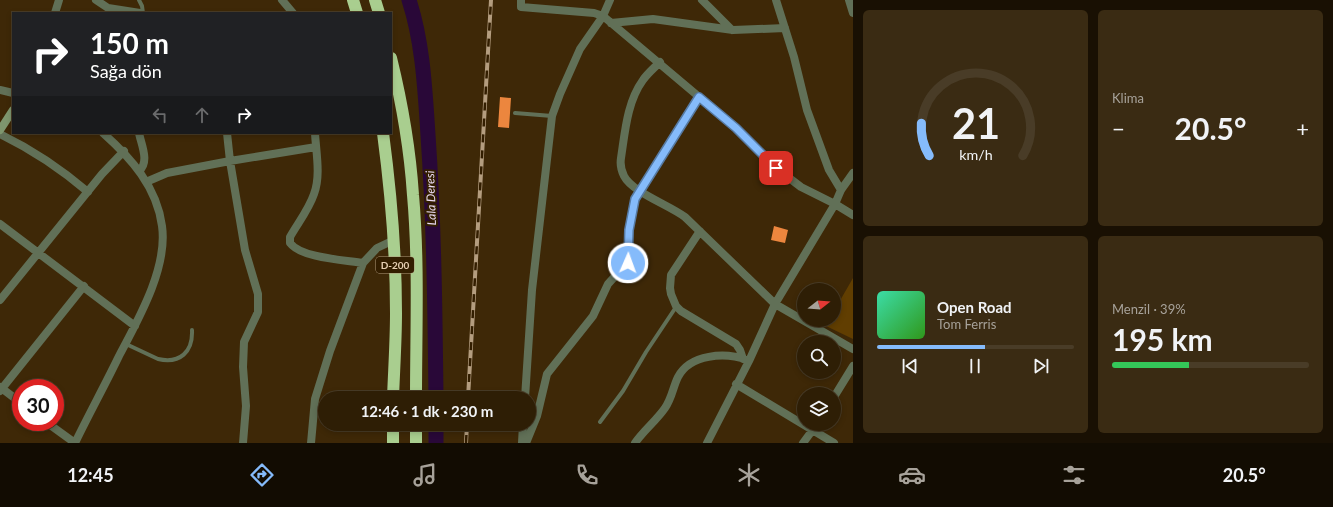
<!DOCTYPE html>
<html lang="tr">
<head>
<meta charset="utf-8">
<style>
  body { margin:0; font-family:Lato,sans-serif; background:#3a2b13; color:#f1f3f6; height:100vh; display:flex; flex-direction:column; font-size:15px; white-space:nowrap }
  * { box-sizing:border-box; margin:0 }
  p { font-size:13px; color:#a7a29a }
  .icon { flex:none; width:22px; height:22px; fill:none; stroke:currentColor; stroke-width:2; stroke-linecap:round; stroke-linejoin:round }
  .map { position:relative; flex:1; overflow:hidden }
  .side { display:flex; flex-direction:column; gap:10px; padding:10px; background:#191003; width:480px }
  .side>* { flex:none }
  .hud { position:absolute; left:12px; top:12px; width:380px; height:122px; border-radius:0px; box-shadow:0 2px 6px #0003,0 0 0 1px #493c27; background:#202124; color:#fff; overflow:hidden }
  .needle { width:26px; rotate:73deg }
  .tools { position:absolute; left:797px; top:283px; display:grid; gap:8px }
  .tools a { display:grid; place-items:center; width:44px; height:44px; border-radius:50%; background:#2e1e05; box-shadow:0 2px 6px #0003,0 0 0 1px #493c27; font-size:20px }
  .speed { position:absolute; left:12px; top:379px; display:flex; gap:8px; font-size:20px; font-weight:700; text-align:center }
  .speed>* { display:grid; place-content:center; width:52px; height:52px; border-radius:50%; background:#2e1e05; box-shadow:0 2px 6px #0003,0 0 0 1px #493c27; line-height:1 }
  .speed .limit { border:6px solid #d22; background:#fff; color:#111 }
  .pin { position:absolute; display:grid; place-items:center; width:34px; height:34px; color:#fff; margin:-17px; border-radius:8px; box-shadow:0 2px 6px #0006 }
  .me { position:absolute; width:44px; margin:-22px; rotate:2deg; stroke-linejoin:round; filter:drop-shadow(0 0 3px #0008) }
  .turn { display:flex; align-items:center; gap:14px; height:84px; padding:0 12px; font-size:18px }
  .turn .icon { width:52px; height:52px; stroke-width:2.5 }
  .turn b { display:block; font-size:28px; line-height:34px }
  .lanes { display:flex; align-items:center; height:38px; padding:0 12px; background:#0003; justify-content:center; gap:20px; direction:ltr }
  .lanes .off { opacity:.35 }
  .big { font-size:30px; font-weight:700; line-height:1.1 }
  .side .widget { flex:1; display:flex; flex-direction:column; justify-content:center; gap:6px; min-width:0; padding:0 14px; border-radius:6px; background:#3a2b13 }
  .side .dial { align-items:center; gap:0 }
  .dial svg { height:104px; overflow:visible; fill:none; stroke:#493c27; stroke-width:7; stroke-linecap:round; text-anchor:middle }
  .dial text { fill:#f1f3f6; stroke:none }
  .song { display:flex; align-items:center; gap:12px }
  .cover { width:48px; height:48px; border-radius:6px; background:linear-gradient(135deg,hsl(160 70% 55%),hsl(110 70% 35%)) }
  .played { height:4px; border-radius:2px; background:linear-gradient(90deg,#85bbfb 55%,#493c27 55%) }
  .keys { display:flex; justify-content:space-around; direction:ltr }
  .heat { display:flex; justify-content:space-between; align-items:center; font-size:22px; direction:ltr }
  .charge { height:6px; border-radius:3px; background:linear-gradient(90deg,#34c759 39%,#493c27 0) }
  .side .tiles { flex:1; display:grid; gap:10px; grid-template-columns:repeat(2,1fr) }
  .trip { position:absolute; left:318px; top:391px; width:218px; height:40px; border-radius:20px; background:#2e1e05; box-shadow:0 2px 6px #0003,0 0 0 1px #493c27; font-weight:700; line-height:40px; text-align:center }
  .dock { display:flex; height:64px; justify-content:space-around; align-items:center; background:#120c02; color:#a7a29a }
  .dock .icon { width:28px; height:28px }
  .dock .selected { color:#85bbfb }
  .dock b { font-size:18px; color:#f1f3f6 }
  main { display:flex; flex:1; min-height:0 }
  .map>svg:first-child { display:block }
  .green { fill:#613e01 }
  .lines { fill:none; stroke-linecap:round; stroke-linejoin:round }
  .river { stroke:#290838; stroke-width:15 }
  .building { fill:#ec863e }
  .lane { stroke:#617057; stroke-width:4 }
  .street { stroke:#617057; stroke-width:8 }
  .secondary { stroke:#7e966e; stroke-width:8 }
  .highway { stroke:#a9ce8f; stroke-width:12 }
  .rail-casing { stroke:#b49d7f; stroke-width:4 }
  .rail { stroke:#331e00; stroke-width:2.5; stroke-dasharray:8; stroke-linecap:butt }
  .route-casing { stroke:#567aa3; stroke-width:10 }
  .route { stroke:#85bbfb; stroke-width:7 }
  .labels { text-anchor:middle; stroke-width:4; stroke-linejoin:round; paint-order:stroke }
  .shield { fill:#331e00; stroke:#b09a7d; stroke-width:1 }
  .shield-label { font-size:10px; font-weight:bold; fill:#e6cfb2 }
  .water-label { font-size:12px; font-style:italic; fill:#ecddf5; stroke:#331e00 }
</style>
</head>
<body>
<main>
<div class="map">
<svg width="853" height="443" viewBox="0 0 853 443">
  <rect width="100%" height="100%" fill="#3e2807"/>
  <!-- green -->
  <path class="green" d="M 853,278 L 853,339 L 826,326 L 829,320 L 834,320 L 834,311 Z"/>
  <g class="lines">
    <!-- river -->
    <path class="river" d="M 409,0 C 423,43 425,90 428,135 C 434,222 435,310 436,398
      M 436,443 L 436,424"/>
  </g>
  <!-- building -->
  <path class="building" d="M 500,97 L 511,98 L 509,128 L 498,127 Z
    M 774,226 L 788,230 L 785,243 L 771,240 Z"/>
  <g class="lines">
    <!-- lane -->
    <path class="lane" d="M 139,0 L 142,6 L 143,13
      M 515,113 L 552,116
      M 126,344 L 158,359 C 180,364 193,352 192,330
      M 600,422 L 623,391 L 646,352 L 676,307"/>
    <!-- street -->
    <path class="street" d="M 96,0 L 108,8 L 140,13
      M 282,0 L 293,13
      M 521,0 L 521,7 L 594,13 L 603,16 L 736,128 L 776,168 L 801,187 L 835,204 L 853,215
      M 702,0 L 732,30
      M 776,0 L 794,57 L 807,110 L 829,170 L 841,190
      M 849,0 L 853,13
      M 55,13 L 59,0
      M 611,23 L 653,19 L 733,30 L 785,28
      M 660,62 C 654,68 647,74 643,80 C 627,102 625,132 621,158 C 620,164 621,170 624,176 C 632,192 669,205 685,217 L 775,304 L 853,349
      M 0,90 L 13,93
      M 139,133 C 141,144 150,162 139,171
      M 227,133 L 230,161 L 245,250 L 258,294 L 258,312 L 244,342 L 243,367 L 246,406 L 243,443
      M 315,133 C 316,152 321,176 314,194 C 309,209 298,223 290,237 L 290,243 C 301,258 345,260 363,263
      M 0,134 C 33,150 60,168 88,192
      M 146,182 L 167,173 L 230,161 L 316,147
      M 0,224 L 135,326
      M 700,231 L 671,275 L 670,288 L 671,294 L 676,306 L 681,311 L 736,344 L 740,350 L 743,359
      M 0,300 L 102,174 L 124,151
      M 736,384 L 834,443
      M 0,387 L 21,403
      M 0,391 L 84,286
      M 834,397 L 853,366
      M 525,398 L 532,290 L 552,116 L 560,94 L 580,49 L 603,16 L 610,0
      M 46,422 L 75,443
      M 75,443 C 89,414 105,385 119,356 C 138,320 168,268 162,226 C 157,187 131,158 103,133
      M 311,443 L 315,399 L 330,351 L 363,263 L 377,248 L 394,240
      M 522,443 L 523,424
      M 526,443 L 537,416 L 547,374 L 593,316 L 608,284 L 627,263 L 629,230 L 635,199 L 699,97
      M 635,443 C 644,430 656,421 665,408 C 672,398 673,387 678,377 C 690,354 725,352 747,360
      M 707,443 L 749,361 L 775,304 L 835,204 L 841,190 L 853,173
      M 803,443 L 817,424"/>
    <!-- secondary -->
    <path class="secondary" d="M 0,130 L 13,110"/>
    <!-- highway -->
    <path class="highway" d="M 353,0 L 357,13
      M 375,0 L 379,13
      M 391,58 C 402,103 410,149 413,195 C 419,263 416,330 416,398
      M 383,133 C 391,193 396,252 396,313 C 396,341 394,370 393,398
      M 393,424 L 393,443
      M 416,443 L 416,424"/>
    <!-- rail casing -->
    <g class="rail-casing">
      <path id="rail" d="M 468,398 L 491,0
        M 466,443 L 467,424"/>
    </g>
    <!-- rail -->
    <use href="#rail" class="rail"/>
  </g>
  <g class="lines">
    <!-- route casing -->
    <g class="route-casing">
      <path id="route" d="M 628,263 L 629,230 L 635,199 L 699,97 L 736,128 L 776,168"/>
    </g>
    <!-- route -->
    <use href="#route" class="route"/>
  </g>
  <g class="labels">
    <!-- shield labels -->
    <rect class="shield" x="376" y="257" width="38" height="16" rx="3"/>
    <g class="shield-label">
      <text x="395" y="269">D-200</text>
    </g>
    <!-- water labels -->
    <g class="water-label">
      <text transform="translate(431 198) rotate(-92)" y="4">Lala Deresi</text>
    </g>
  </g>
</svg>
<div class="tools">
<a><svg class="needle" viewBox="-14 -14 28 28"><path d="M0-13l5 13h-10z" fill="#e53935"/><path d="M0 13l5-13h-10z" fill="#a7a29a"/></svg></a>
<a><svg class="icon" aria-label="search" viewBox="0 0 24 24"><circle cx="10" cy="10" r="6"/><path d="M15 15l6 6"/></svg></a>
<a><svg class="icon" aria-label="layers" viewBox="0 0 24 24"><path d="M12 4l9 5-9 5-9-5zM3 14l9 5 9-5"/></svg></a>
</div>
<div class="speed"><div class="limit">30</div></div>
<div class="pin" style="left:776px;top:168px;background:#d93025"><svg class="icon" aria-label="arrive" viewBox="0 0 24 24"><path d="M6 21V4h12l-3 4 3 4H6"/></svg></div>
<svg class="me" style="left:628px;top:263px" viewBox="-20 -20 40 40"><circle r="17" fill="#85bbfb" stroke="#fff" stroke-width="3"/><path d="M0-11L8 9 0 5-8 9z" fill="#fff"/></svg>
<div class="trip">12:46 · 1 dk · 230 m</div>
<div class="hud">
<div class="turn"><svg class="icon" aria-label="right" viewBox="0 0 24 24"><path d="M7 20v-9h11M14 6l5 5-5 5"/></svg><div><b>150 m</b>Sağa dön</div></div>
<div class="lanes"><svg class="icon off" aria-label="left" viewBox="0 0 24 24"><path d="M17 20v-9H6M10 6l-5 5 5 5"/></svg><svg class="icon off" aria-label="ahead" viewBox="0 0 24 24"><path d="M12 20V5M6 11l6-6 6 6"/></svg><svg class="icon" aria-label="right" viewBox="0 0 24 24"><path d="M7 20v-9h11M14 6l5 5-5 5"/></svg></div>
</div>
</div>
<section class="side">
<div class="tiles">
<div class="widget dial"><svg viewBox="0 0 100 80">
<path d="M14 69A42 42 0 1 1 86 69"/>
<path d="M14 69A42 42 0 0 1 8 44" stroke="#85bbfb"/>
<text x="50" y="56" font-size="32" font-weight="700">21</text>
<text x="50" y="72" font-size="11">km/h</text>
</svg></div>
<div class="widget"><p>Klima</p>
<div class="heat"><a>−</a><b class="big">20.5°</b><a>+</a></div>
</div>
<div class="widget">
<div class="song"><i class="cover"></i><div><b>Open Road</b><p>Tom Ferris</p></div></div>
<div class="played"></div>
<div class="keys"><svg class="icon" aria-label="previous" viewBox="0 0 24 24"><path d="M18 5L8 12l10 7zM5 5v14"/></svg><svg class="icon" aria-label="pause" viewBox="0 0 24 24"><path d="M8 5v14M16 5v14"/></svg><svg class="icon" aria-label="next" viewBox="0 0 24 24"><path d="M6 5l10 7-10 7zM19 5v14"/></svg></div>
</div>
<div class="widget"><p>Menzil · 39%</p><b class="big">195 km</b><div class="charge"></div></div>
</div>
</section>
</main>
<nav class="dock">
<b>12:45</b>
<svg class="icon selected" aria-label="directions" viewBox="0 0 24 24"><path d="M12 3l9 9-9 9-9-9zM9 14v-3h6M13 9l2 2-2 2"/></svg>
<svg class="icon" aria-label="music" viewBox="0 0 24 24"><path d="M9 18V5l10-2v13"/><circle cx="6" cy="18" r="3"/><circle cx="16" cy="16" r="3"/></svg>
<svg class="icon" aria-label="phone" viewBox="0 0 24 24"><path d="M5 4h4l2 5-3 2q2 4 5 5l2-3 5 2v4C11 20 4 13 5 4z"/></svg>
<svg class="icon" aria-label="climate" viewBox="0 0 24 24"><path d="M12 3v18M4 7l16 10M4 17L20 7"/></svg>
<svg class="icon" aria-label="car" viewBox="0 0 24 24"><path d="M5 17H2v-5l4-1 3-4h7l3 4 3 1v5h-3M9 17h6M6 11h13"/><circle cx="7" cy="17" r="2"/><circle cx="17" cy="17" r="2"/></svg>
<svg class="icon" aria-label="filters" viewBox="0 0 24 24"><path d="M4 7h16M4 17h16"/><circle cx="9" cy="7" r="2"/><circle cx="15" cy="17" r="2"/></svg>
<b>20.5°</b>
</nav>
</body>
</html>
